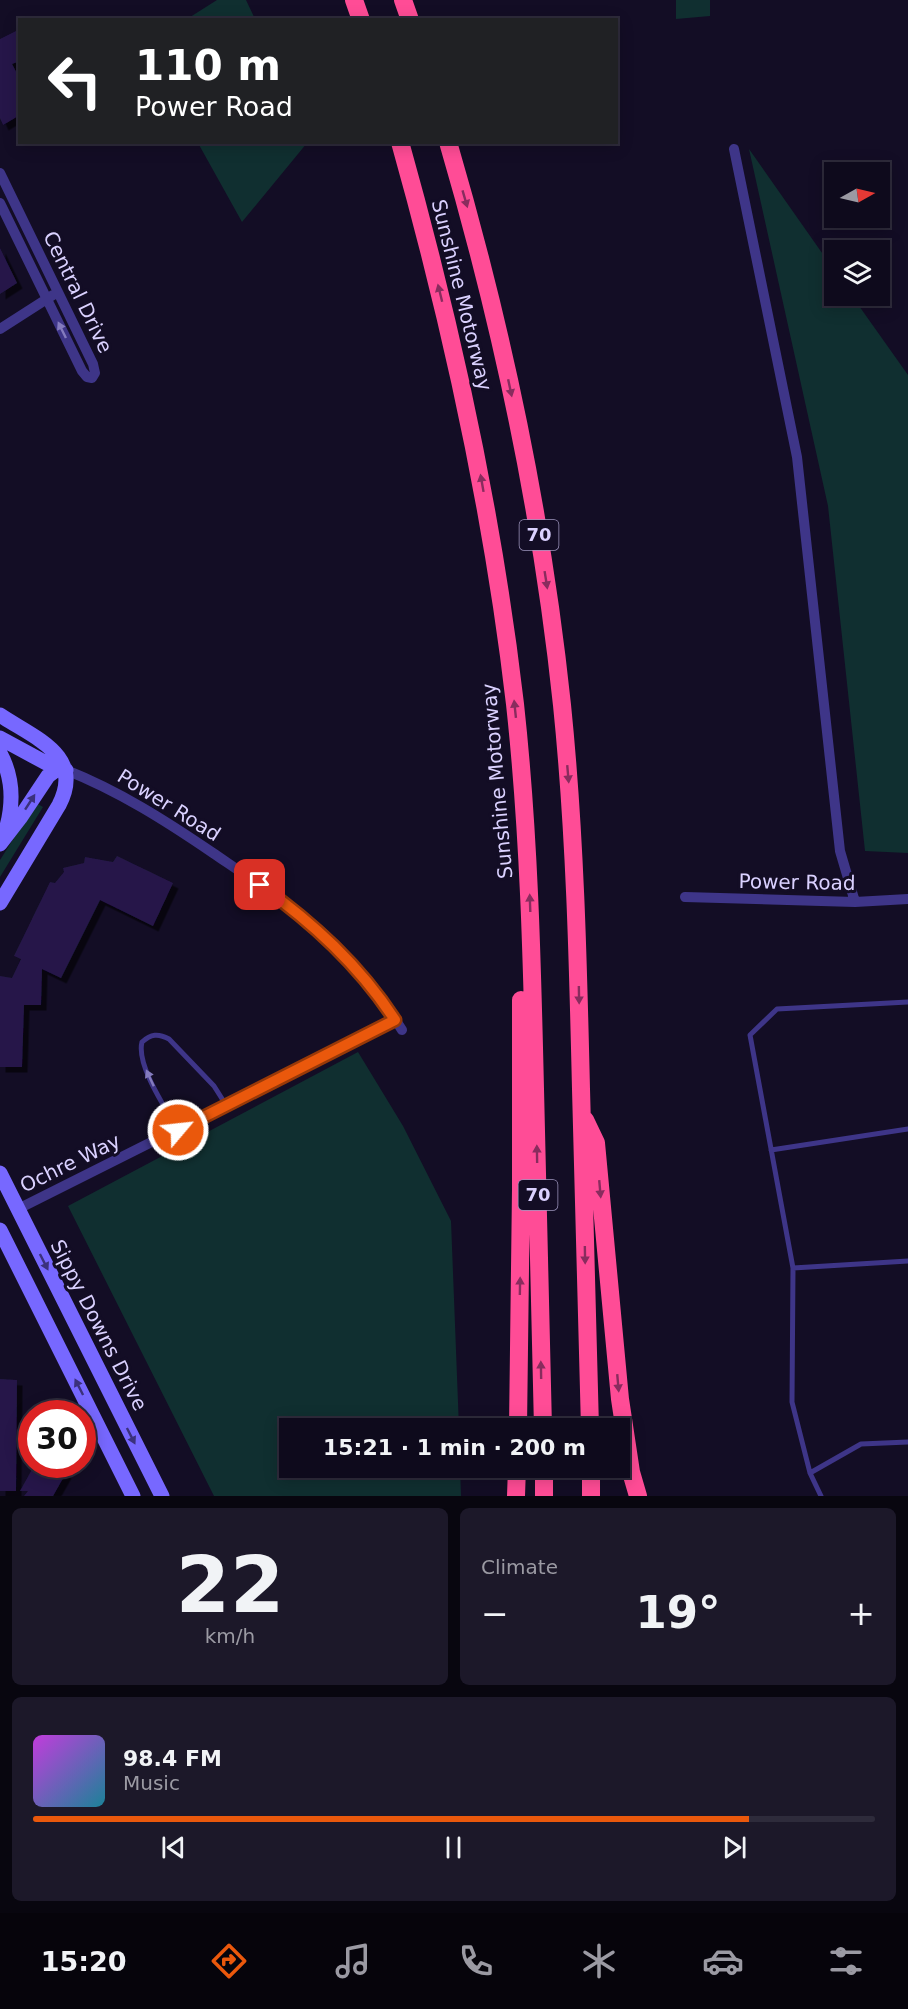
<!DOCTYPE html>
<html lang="en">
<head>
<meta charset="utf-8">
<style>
  body { margin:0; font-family:"DejaVu Sans",sans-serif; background:#1c1829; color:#f1f3f6; height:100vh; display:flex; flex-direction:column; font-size:22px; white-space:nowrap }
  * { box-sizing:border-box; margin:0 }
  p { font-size:20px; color:#9b9aa3 }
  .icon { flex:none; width:33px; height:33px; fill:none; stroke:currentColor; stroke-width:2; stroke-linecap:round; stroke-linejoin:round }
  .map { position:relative; height:1496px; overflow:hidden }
  .sheet { display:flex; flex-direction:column; gap:12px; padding:12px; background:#08060f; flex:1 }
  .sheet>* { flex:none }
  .top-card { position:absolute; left:18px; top:18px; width:600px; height:126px; border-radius:0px; box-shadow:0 3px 15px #0003,0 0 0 2px #2e2b3b; background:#202124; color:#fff; overflow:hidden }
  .needle { width:39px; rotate:82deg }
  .buttons { position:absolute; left:824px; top:162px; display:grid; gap:12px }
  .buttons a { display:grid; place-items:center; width:66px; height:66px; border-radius:0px; background:#0e0a1c; box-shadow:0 3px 15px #0003,0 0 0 2px #2e2b3b; font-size:30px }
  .speed { position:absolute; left:18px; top:1400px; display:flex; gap:12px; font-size:30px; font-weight:700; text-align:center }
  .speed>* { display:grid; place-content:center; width:78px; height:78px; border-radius:50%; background:#0e0a1c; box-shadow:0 3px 15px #0003,0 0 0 2px #2e2b3b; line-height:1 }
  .speed .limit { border:9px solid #d22; background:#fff; color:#111 }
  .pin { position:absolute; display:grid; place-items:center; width:51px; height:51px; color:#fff; margin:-26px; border-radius:12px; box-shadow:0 3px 9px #0006 }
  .me { position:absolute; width:66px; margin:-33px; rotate:62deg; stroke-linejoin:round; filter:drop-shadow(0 0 4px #0008) }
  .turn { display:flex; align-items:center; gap:21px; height:126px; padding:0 18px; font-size:27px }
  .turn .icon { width:78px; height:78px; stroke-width:2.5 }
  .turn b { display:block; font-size:42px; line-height:51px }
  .big { font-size:45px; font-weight:700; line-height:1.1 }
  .sheet .widget { flex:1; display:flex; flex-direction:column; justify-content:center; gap:9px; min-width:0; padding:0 21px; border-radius:9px; background:#1c1829 }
  .sheet .dial { align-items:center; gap:0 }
  .dial b { font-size:78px; line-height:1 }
  .song { display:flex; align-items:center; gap:18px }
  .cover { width:72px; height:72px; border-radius:9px; background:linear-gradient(135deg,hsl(290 70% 55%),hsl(190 70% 35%)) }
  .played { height:6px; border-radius:3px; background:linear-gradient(90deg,#ea580c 85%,#2e2b3b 85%) }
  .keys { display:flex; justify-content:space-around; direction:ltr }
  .heat { display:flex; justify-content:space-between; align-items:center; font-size:33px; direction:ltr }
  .sheet .tiles { flex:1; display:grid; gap:12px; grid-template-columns:1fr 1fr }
  .widget:last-child { grid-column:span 2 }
  .trip { position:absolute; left:279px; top:1418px; width:351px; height:60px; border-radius:0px; background:#0e0a1c; box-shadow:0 3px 15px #0003,0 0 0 2px #2e2b3b; font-weight:700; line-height:60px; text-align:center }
  .tabs { display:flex; height:96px; justify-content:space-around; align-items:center; background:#06040b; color:#9b9aa3 }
  .tabs .icon { width:42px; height:42px }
  .tabs .on { color:#ea580c }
  .tabs b { font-size:27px; color:#f1f3f6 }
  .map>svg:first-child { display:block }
  .green { fill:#102f30 }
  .building { fill:#251848; filter:url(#shadow) }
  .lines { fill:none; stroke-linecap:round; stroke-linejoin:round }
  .lane { stroke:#3e3588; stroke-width:5 }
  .street { stroke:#3e3588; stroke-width:10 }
  .secondary { stroke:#7768ff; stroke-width:15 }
  .highway { stroke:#ff4c96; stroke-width:18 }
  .oneway { fill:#892c5e }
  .oneway2 { fill:#847bbe }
  .oneway3 { fill:#3b317c }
  .route-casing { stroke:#983908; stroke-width:15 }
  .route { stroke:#ea580c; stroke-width:10 }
  .labels { text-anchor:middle; stroke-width:6; stroke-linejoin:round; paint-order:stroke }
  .shield { fill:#130d25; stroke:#9e96be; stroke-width:1.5 }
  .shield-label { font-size:18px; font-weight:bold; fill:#dad1ff }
  .street-label { font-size:20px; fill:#dad1ff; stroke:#130d25 }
</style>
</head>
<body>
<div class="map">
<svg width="908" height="1496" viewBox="0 0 908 1496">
  <defs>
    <filter id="shadow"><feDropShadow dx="5.5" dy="5.5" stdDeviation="0" flood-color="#0009"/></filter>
  </defs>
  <rect width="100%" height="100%" fill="#130d25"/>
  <!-- green -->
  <path class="green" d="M 217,0 L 246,0 L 255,19 L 187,19 Z
    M 676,0 L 710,0 L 710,16 L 676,19 Z
    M 198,143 L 307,143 L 242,222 Z
    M 749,149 L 834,270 L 834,296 L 852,296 L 908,375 L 908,853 L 865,851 L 828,506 Z
    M 36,803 L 43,807 L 0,877 L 0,860 Z
    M 358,1052 L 403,1126 L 451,1221 L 459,1428 L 290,1428 L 290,1467 L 460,1467 L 461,1496 L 214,1496 L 68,1206 Z"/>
  <!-- building -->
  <path class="building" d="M 20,29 L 20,61 L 12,64 L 20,79 L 20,115 L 3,125 L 0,118 L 0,39 Z
    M 0,248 L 17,283 L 0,294 Z
    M 117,856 L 173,883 L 153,926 L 100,900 L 61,978 L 42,969 L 41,1005 L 24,1005 L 22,1067 L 0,1067 L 0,976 L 12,978 L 21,959 L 14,956 L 50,882 L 55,883 L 64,872 L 63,868 L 84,863 L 85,857 L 113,862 Z
    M 0,1379 L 17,1380 L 16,1491 L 0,1491 Z
    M 35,1464 L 50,1464 L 66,1473 L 53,1496 L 24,1496 L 28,1491 L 20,1491 Z"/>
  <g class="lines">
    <!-- lane -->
    <path class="lane" d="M 178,1130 C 166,1109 136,1065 142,1042 C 151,1034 158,1033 169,1039 L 214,1086 L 226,1105
      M 771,1150 L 908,1129
      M 793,1268 L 908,1261
      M 810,1473 L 861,1444 L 908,1442
      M 821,1496 L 810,1473 L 792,1402 L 793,1268 L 750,1035 L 777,1009 L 908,1002"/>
    <!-- street -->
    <path class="street" d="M 734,149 L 797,457 L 840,851 L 855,902
      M 0,173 L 93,364 L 95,373 L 92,378 L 87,377 L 82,371 L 0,203
      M 0,329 L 53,295
      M 66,770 C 119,791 166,821 213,853 C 251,879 289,904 324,934 C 354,962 380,995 402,1030
      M 685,897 L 855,902 L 908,899
      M 18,1209 L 395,1020"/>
    <!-- secondary -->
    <path class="secondary" d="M 0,715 C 34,738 85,755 59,805 L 0,903
      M 0,738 L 48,764 L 66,770
      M 0,753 C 14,779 14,805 5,833
      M 0,844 L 20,818 L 48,776 L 56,770 L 66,770
      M 0,1173 L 162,1496
      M 0,1230 L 133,1496"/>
    <!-- highway -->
    <path class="highway" d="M 354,0 L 361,20
      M 403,0 L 410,20
      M 400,142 C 452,327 493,514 515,704 C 529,832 532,960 535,1089 C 538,1202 540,1315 543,1428
      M 448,142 C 502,326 542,514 562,705 C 575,832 578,961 581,1089 C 584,1202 587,1315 590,1428
      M 585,1120 L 596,1143 L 620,1399 L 631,1472 L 638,1496
      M 518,1428 L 521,1189 L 521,1000
      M 544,1467 L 544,1496
      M 591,1467 L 591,1496
      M 516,1496 L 517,1467"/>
  </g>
  <!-- one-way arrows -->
  <defs><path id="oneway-solid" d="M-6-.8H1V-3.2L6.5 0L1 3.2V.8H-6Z" transform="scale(1.5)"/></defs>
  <g class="oneway">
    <use href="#oneway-solid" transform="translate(465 199) rotate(74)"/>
    <use href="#oneway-solid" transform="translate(440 293) rotate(-104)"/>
    <use href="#oneway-solid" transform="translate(510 388) rotate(78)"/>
    <use href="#oneway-solid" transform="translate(482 483) rotate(-100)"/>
    <use href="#oneway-solid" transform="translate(546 580) rotate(81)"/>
    <use href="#oneway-solid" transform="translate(515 709) rotate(-96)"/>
    <use href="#oneway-solid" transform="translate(568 774) rotate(85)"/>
    <use href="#oneway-solid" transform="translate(530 903) rotate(-92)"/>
    <use href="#oneway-solid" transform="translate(579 995) rotate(89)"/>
    <use href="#oneway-solid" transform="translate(537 1154) rotate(-91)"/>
    <use href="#oneway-solid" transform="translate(600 1189) rotate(85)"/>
    <use href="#oneway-solid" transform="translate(585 1255) rotate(89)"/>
    <use href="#oneway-solid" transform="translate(520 1286) rotate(-89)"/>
    <use href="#oneway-solid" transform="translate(541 1370) rotate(-91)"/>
    <use href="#oneway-solid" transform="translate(618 1383) rotate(85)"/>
  </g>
  <g class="oneway2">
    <use href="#oneway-solid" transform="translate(62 330) rotate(-116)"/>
    <use href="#oneway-solid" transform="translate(150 1078) rotate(-115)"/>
  </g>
  <g class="oneway3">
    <use href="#oneway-solid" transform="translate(30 802) rotate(-57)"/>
    <use href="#oneway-solid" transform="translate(44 1262) rotate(63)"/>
    <use href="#oneway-solid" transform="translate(79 1387) rotate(-117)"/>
    <use href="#oneway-solid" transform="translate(131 1436) rotate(63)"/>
  </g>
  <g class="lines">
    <!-- route casing -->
    <g class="route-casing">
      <path id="route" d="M 178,1130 L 395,1020 C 359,965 313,923 260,885"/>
    </g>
    <!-- route -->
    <use href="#route" class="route"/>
  </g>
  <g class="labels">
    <!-- shield labels -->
    <g class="shield">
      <rect x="519.5" y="520" width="39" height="30" rx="4.5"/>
      <rect x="518.5" y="1180" width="39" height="30" rx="4.5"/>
    </g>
    <g class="shield-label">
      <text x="539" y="541">70</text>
      <text x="538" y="1201">70</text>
    </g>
    <!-- street labels -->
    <g class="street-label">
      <text transform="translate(78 292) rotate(64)" y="7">Central Drive</text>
      <text transform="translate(462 295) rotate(76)" y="7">Sunshine Motorway</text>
      <text transform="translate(497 781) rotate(-95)" y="7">Sunshine Motorway</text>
      <text transform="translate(169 805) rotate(32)" y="7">Power Road</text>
      <text transform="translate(797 882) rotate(1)" y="7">Power Road</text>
      <text transform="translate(70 1163) rotate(-26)" y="7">Ochre Way</text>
      <text transform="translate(99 1325) rotate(63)" y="7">Sippy Downs Drive</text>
    </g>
  </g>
</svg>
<div class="buttons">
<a><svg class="needle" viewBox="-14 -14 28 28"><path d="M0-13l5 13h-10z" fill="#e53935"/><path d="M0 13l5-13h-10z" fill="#9b9aa3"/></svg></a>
<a><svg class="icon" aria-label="layers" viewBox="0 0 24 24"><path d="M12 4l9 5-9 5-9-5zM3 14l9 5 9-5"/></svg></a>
</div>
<div class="speed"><div class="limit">30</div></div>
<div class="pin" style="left:260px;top:885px;background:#d93025"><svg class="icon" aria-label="arrive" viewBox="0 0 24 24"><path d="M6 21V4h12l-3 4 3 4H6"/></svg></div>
<svg class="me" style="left:178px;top:1130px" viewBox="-20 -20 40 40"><circle r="17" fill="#ea580c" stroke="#fff" stroke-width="3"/><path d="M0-11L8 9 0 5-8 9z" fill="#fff"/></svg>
<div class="trip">15:21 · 1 min · 200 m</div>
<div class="top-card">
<div class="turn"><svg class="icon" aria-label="left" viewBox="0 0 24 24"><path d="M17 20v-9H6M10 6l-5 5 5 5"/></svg><div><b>110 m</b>Power Road</div></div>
</div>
</div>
<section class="sheet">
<div class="tiles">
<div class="widget dial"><b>22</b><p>km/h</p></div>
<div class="widget"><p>Climate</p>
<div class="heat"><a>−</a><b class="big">19°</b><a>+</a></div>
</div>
<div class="widget">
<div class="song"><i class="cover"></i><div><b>98.4 FM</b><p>Music</p></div></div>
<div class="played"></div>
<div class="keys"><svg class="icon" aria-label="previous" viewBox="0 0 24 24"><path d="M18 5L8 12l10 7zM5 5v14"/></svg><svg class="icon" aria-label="pause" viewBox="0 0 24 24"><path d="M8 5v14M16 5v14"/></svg><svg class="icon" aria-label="next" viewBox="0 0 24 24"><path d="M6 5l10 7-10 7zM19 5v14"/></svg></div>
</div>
</div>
</section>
<nav class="tabs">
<b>15:20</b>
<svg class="icon on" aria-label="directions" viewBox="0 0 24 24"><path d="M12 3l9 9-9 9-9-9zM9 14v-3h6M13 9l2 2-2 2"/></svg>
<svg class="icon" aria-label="music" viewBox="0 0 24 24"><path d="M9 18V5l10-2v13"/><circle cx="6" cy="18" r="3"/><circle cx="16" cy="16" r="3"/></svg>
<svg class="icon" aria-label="phone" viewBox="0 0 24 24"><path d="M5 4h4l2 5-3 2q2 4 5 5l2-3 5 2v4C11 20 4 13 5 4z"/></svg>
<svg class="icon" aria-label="climate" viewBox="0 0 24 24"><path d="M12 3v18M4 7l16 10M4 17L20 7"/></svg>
<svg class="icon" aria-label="car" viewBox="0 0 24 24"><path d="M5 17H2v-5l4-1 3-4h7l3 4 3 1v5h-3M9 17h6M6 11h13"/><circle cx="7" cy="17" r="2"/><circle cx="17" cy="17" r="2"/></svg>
<svg class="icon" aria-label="filters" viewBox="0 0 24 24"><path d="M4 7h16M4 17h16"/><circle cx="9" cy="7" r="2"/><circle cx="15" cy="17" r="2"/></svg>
</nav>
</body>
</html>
